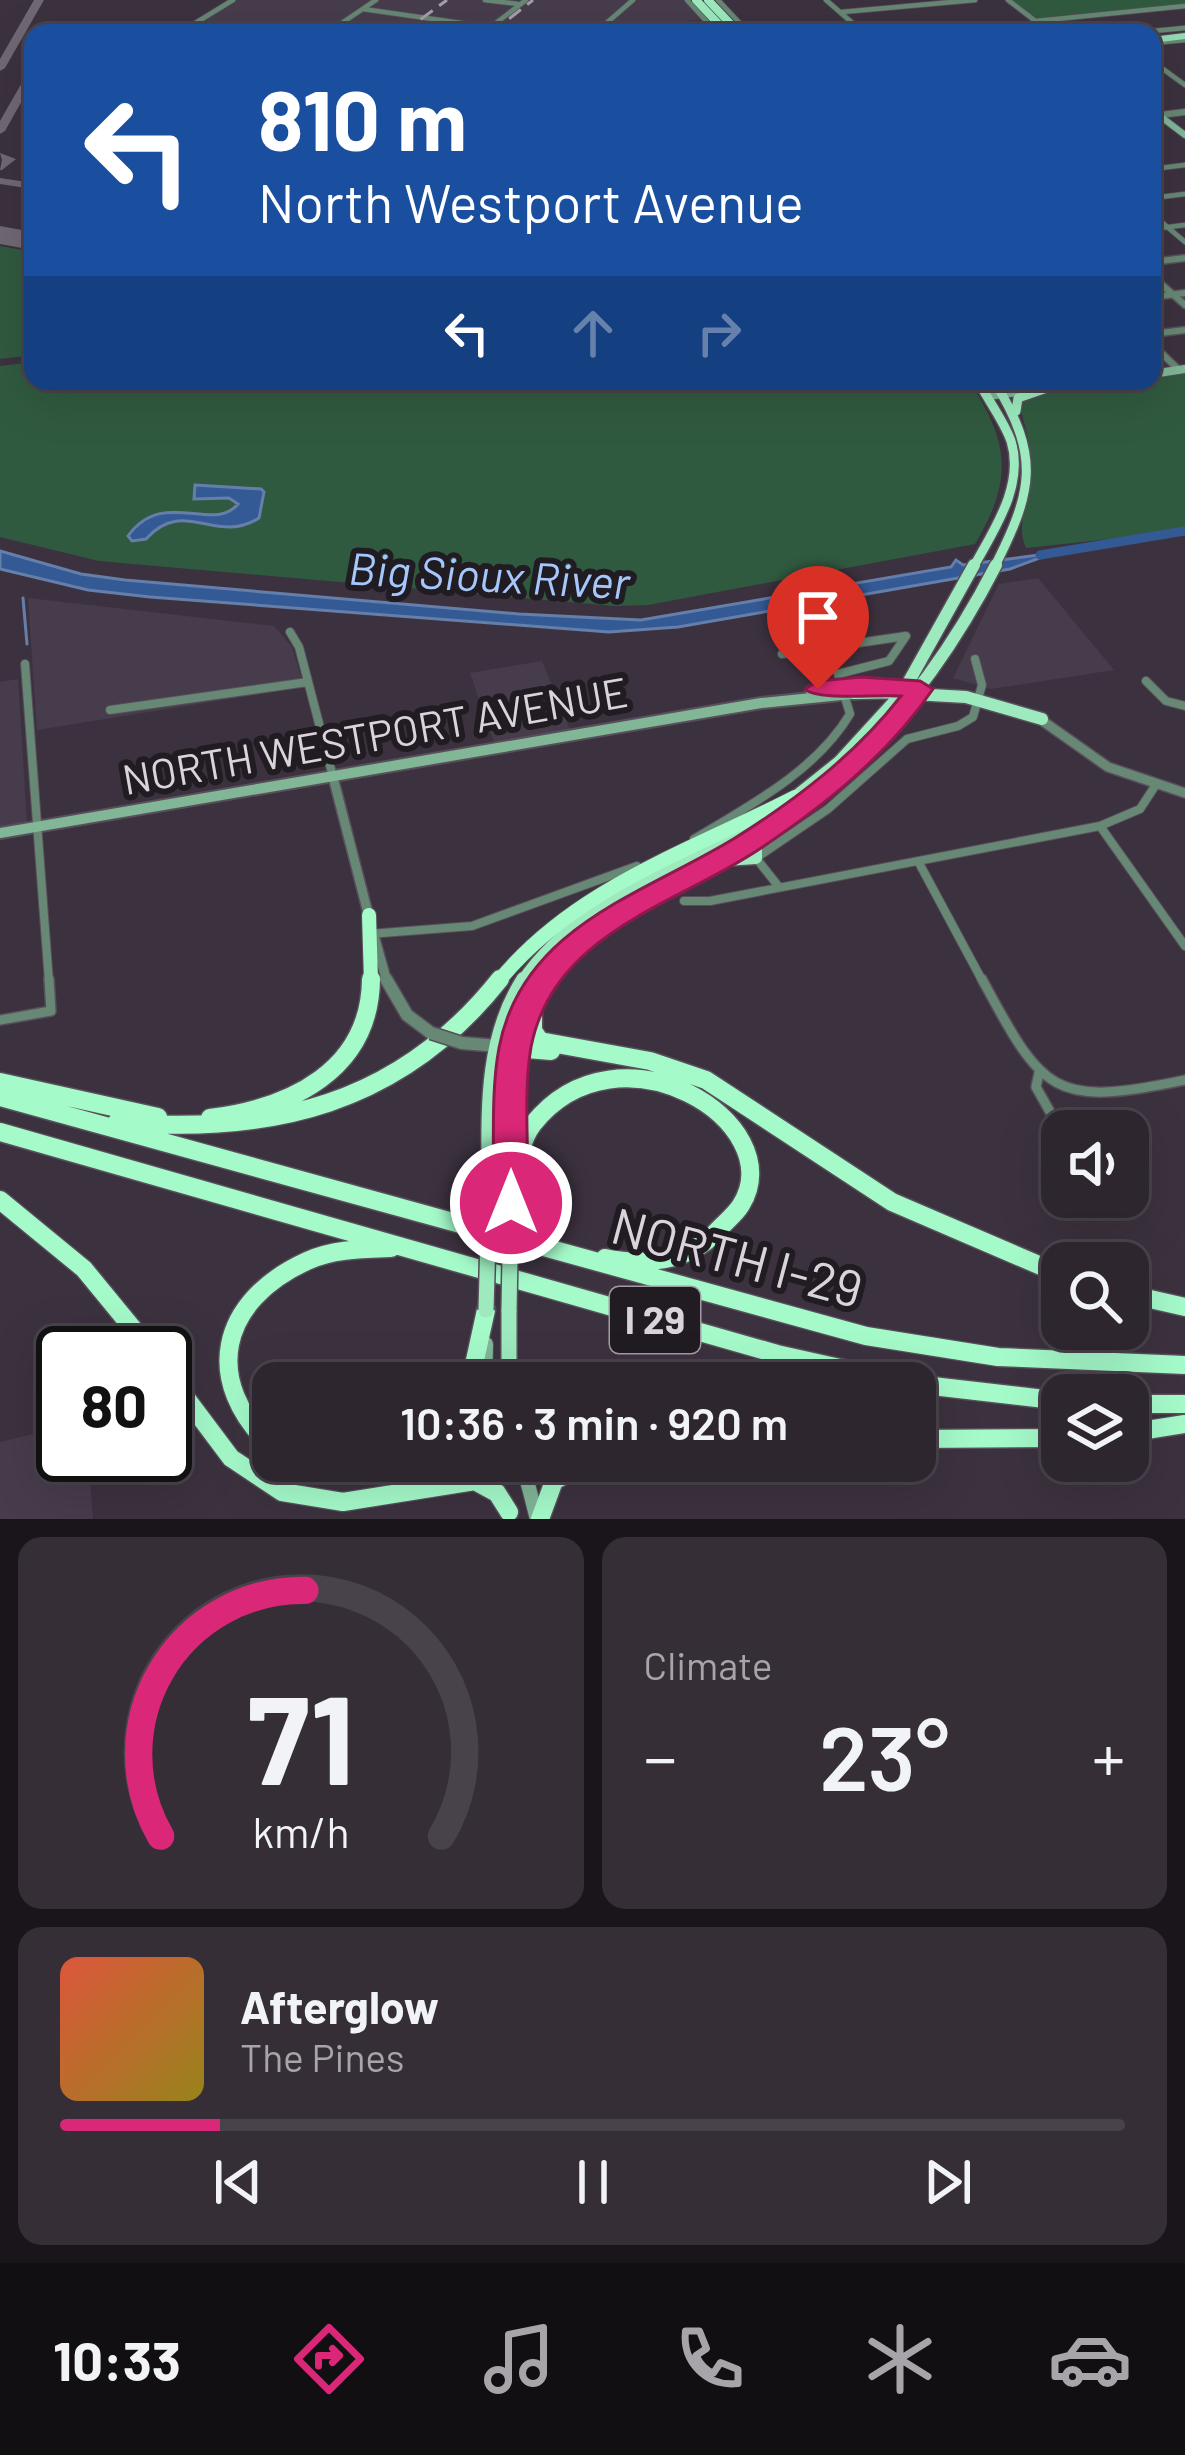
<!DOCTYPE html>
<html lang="en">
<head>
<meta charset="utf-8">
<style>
  body { margin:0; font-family:Barlow,sans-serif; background:#352e37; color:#f1f3f6; height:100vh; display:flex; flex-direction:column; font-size:45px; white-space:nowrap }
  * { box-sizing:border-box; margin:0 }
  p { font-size:39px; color:#a7a5aa }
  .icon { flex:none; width:66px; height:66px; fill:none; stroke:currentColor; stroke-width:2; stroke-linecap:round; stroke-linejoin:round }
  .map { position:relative; height:1519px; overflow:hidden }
  .sheet { display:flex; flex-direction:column; gap:18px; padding:18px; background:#19151a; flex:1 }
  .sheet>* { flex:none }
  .guide { position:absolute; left:24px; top:24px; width:1137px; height:366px; border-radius:24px; box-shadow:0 12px 48px #0002,0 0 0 3px #48434b; background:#1a4fa0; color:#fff; overflow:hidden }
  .buttons { position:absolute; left:1041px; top:1110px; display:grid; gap:24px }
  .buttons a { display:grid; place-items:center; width:108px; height:108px; border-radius:24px; background:#2d262f; box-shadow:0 12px 48px #0002,0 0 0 3px #48434b; font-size:60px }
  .speed { position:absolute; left:36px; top:1326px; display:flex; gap:24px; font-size:60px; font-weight:700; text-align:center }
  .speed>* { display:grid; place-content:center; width:156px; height:156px; border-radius:50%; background:#2d262f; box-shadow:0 12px 48px #0002,0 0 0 3px #48434b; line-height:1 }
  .speed .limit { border:6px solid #111; border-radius:18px; background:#fff; color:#111 }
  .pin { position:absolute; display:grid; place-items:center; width:102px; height:102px; color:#fff; margin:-123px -51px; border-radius:50% 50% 50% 0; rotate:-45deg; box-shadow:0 0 12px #0007 }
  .pin .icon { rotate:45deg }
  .me { position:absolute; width:132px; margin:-66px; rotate:0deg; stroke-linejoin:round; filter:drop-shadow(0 0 9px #0008) }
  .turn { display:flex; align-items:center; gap:42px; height:252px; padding:0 36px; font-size:54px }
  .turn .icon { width:156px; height:156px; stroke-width:2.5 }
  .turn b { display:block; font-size:84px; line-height:102px }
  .lanes { display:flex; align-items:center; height:114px; padding:0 36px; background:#0003; justify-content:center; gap:60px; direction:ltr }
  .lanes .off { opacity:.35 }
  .big { font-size:90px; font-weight:600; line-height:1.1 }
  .sheet .widget { flex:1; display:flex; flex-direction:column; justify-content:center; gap:18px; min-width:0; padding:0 42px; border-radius:24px; background:#352e37 }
  .sheet .dial { align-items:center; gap:0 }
  .dial svg { height:312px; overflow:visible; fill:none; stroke:#48434b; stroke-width:7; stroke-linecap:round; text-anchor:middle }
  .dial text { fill:#f1f3f6; stroke:none }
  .song { display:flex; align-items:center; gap:36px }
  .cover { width:144px; height:144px; border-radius:18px; background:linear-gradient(135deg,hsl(10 70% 55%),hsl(50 70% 35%)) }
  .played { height:12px; border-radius:6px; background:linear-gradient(90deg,#db2777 15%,#48434b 15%) }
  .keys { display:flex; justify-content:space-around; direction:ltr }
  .heat { display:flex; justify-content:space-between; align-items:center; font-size:66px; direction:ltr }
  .sheet .tiles { flex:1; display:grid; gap:18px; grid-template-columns:1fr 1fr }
  .widget:last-child { grid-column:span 2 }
  .trip { position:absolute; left:252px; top:1362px; width:684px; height:120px; border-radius:24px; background:#2d262f; box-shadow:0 12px 48px #0002,0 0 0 3px #48434b; font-weight:600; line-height:120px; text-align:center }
  .dock { display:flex; height:192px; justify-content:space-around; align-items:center; background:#120f13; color:#a7a5aa }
  .dock .icon { width:84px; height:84px }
  .dock .selected { color:#db2777 }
  .dock b { font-size:54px; color:#f1f3f6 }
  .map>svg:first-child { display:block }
  .industrial { fill:#473c4c }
  .green { fill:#305a40 }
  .water { fill:#335a95; stroke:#657eaa; stroke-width:3 }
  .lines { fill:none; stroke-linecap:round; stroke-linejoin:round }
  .stream { stroke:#657eaa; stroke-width:3 }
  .river { stroke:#335a95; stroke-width:9 }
  .taxiway { fill:#706874; fill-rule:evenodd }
  .runway { fill:#706874; fill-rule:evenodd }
  .minor-far3-casing { stroke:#584f5b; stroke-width:6 }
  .minor-far2-casing { stroke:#584f5b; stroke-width:9 }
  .minor-far1-casing { stroke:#584f5b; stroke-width:10 }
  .minor-casing { stroke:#584f5b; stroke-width:12 }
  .tertiary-far2-casing { stroke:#584f5b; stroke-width:8 }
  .tertiary-far1-casing { stroke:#584f5b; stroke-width:12 }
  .tertiary-casing { stroke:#584f5b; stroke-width:15 }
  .secondary-far3-casing { stroke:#584f5b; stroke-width:8 }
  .secondary-far2-casing { stroke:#584f5b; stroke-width:10 }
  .secondary-far1-casing { stroke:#584f5b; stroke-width:14 }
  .secondary-casing { stroke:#584f5b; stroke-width:16 }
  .primary-casing { stroke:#584f5b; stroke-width:8 }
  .trunk-far3-casing { stroke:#584f5b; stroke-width:9 }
  .trunk-far2-casing { stroke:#584f5b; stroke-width:12 }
  .trunk-far1-casing { stroke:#584f5b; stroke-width:15 }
  .trunk-casing { stroke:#584f5b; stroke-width:18 }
  .motorway-far1-casing { stroke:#584f5b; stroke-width:16 }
  .motorway-casing { stroke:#584f5b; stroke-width:21 }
  .minor-far3 { stroke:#678875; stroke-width:4.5 }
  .minor-far2 { stroke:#678875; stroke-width:6 }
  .minor-far1 { stroke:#678875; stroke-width:8 }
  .minor { stroke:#678875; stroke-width:9 }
  .tertiary-far2 { stroke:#678875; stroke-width:6 }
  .tertiary-far1 { stroke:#678875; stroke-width:9 }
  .tertiary { stroke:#678875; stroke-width:12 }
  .secondary-far3 { stroke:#81b697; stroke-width:6 }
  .secondary-far2 { stroke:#81b697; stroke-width:8 }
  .secondary-far1 { stroke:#81b697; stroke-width:10 }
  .secondary { stroke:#81b697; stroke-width:14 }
  .primary { stroke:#94dab2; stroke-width:6 }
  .trunk-far3 { stroke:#9ceabe; stroke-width:8 }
  .trunk-far2 { stroke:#9ceabe; stroke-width:9 }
  .trunk-far1 { stroke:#9ceabe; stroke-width:12 }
  .trunk { stroke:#9ceabe; stroke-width:15 }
  .motorway-far1 { stroke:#a5faca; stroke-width:14 }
  .motorway { stroke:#a5faca; stroke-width:18 }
  .rail { stroke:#a59da8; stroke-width:3; stroke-dasharray:15 8; stroke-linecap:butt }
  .tertiary-bridge-casing { stroke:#584f5b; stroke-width:15; stroke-linecap:butt }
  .trunk-bridge-casing { stroke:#584f5b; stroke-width:18; stroke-linecap:butt }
  .tertiary-bridge { stroke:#678875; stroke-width:12 }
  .trunk-bridge { stroke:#9ceabe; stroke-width:15 }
  .route { fill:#db2777; stroke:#8e194d; stroke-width:3 }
  .labels { text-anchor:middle; stroke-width:12; stroke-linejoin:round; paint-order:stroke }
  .shield { fill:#201c22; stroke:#a29ca4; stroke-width:3 }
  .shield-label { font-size:39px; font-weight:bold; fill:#dad3dc }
  .street-label { font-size:42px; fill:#dad3dc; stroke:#201c22 }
  .water-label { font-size:45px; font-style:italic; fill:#a5c7fb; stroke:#201c22 }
  .near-street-label { font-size:51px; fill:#dad3dc; stroke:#201c22 }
</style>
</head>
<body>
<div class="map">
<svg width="1185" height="1519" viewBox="0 0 1185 1519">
  <rect width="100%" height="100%" fill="#3c323f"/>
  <!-- industrial -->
  <path class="industrial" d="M 233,0 L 690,0 L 708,19 L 651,24 L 656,33 L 284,33 L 256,25 L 243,33 L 186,33 Z
    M 1038,578 L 1114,670 L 991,689 L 953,678 L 999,584 Z
    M 28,598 L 274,626 L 292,647 L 304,687 L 37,730 Z
    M 542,661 L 571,732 L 495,745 L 470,673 Z
    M 18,679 L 27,824 L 0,829 L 0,682 Z
    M 63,1427 L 63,1455 L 88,1455 L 93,1519 L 0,1519 L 0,1442 Z"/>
  <!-- green -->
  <path class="green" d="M 1008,0 L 1185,0 L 1185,6 L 1036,21 Z
    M 0,246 L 33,252 L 33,355 L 0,359 Z
    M 33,362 L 33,381 L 969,381 C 1010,443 1013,480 975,544 L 648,605 L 615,606 L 99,561 L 0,537 L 0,366 Z
    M 1185,369 L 1185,531 L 1026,548 C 1015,524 1030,498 1032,473 C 1033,449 1023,421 1018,398 L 1101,381 L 1152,381 L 1152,374 Z"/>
  <!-- water -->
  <path class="water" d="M 195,485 L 261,489 L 264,492 L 259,518 C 216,546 184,496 146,539 L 132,541 L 128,536 C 163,487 213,534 238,504 L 229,498 L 194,499 Z
    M 0,551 L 81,574 L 125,580 L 519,614 L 641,620 L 951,567 L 956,560 L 963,565 L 1053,553 L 1010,569 L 678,627 L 609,632 L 150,597 L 88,590 L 0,569 Z"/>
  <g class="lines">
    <!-- stream -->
    <path class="stream" d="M 23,598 L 27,644"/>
    <!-- river -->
    <path class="river" d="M 1040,555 L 1185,531"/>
    <!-- taxiway -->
    <path class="taxiway" d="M 34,0 L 44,0 L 5,68 L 0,71 L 0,59 Z
      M 33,69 L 33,81 L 5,131 L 0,134 L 0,121 L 28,72 Z
      M 0,153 L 16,159 L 2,170 L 0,170 L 2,160 Z
      M 0,178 L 33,183 L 33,189 L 0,184 Z"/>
    <!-- runway -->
    <path class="runway" d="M 0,226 L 33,232 L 33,250 L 0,244 Z"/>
    <!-- minor-far3 casing -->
    <g class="minor-far3-casing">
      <path id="minor-far3" d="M 485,0 L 518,4
        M 687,0 L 717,33
        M 718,0 L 749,33
        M 826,0 L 864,33
        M 1008,0 L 1051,33
        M 363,9 L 531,33
        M 842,12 L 975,0
        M 1036,21 L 1185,6
        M 268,30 L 283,33
        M 179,33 L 233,0
        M 327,33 L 376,0
        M 483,33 L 526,0
        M 595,33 L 633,0
        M 915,33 L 952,33
        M 1132,33 L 1185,28
        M 1152,43 L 1185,40
        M 1152,61 L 1185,85
        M 1152,169 L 1185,165
        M 1152,198 L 1185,194
        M 1152,214 L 1185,242
        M 1152,229 L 1185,225"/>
    </g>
    <!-- minor-far2 casing -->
    <g class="minor-far2-casing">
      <path id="minor-far2" d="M 1152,262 L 1185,258
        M 1152,276 L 1185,305
        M 1152,297 L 1185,293
        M 1152,334 L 1185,330
        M 1152,344 L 1179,370"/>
    </g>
    <!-- minor-far1 casing -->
    <g class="minor-far1-casing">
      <path id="minor-far1" d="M 290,632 L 299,647 L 333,777
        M 25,664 L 49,982
        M 1146,681 L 1166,701 L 1185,706
        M 110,710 L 308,682
        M 1100,826 L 1185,946
        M 694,839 C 749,806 816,771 850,714 L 838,674 L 889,661 L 906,636 L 782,654
        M 918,861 L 983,982
        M 779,887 L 756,858 L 828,809 L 907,739 L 958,726 L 973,717 L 982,685 L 975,659
        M 684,901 L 710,901 L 1100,826 L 1140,809 L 1155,786
        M 369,934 L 472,926 L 637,866"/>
    </g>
    <!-- minor casing -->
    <g class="minor-casing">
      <path id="minor" d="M 982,979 C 1043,1093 1053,1108 1185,1080
        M 0,1020 L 51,1011 L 49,979
        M 1039,1073 L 1036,1087 L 1062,1133"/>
    </g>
    <!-- tertiary-far2 casing -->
    <g class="tertiary-far2-casing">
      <path id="tertiary-far2" d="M 1152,116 L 1185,112"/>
    </g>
    <!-- tertiary-far1 casing -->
    <g class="tertiary-far1-casing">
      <path id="tertiary-far1" d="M 1037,717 L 1108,767 L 1185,793
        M 333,777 L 369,917
        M 375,939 L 387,982"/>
    </g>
    <!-- tertiary casing -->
    <g class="tertiary-casing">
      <path id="tertiary" d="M 386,979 L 407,1015 L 431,1033
        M 462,1043 L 498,1046"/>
    </g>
    <!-- secondary-far3 casing -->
    <g class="secondary-far3-casing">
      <path id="secondary-far3" d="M 1152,110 L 1185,135"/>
    </g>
    <!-- secondary-far2 casing -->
    <g class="secondary-far2-casing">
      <path id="secondary-far2" d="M 1152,374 L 1185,369
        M 988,396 L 1100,381"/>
    </g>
    <!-- secondary-far1 casing -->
    <g class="secondary-far1-casing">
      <path id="secondary-far1" d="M 811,691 L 850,685 L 899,687
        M 0,833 L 761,703 L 861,693"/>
    </g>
    <!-- secondary casing -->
    <g class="secondary-casing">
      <path id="secondary" d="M 485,1383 L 486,1344
        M 522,1461 L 537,1519"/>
    </g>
    <!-- primary casing -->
    <g class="primary-casing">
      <path id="primary" d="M 1152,40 L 1185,36"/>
    </g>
    <!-- trunk-far3 casing -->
    <g class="trunk-far3-casing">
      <path id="trunk-far3" d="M 696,0 L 727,33
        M 708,0 L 739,33"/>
    </g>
    <!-- trunk-far2 casing -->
    <g class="trunk-far2-casing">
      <path id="trunk-far2" d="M 994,381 C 1041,457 1033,491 994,568
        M 1016,411 L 1018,398 L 1044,389
        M 973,568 C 993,531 1025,486 1011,441 C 1004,421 988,400 978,381"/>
    </g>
    <!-- trunk-far1 casing -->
    <g class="trunk-far1-casing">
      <path id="trunk-far1" d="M 854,693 L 907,692
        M 913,694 L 966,697 L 1042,719
        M 789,802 L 839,762 L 903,692 L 974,565
        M 725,860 L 756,858 L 756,838
        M 522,982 C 578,898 688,864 772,813
        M 542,982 C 590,914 669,889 739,849 C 853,782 936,682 996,565"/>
    </g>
    <!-- trunk casing -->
    <g class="trunk-casing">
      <path id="trunk" d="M 511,1164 L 517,1045 L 544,979
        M 489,1203 C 490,1127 481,1046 524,979
        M 509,1310 L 509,1383"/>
    </g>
    <!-- motorway-far1 casing -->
    <g class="motorway-far1-casing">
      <path id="motorway-far1" d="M 369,915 L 371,982
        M 498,982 C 574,888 690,851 795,797"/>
    </g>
    <!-- motorway casing -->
    <g class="motorway-casing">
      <path id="motorway" d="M 533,998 L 533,1031 L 540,1041 L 650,1061 L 706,1080 L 892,1202 L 1062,1275
        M 515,1048 L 551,1051
        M 0,1082 L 158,1117
        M 0,1097 L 866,1336 L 998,1357 L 1185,1365
        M 210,1118 C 290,1108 370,1071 371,979
        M 117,1122 C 271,1135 400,1105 500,979
        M 0,1132 L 777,1354 L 907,1383
        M 0,1200 L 84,1269 L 153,1353
        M 511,1203 C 516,1178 517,1145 533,1124 C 619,1016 792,1123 741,1205 C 735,1215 724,1223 716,1232 C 689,1262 642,1266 605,1258
        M 1128,1294 L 1185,1307
        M 165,1370 L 231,1458 L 282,1492 L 343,1502 L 475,1481 L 497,1493 L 509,1512
        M 470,1383 L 486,1310
        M 915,1384 L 1062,1401
        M 1128,1404 L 1185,1404
        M 1128,1433 L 1185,1424
        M 915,1439 L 1062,1438
        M 273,1448 C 201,1381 219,1301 307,1261 C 333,1249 363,1249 391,1248
        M 301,1461 L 338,1467 L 382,1461
        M 465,1475 L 509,1461
        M 540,1519 L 554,1481 L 589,1461"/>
    </g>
    <!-- minor-far3 -->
    <use href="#minor-far3" class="minor-far3"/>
    <!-- minor-far2 -->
    <use href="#minor-far2" class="minor-far2"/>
    <!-- minor-far1 -->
    <use href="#minor-far1" class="minor-far1"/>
    <!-- minor -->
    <use href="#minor" class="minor"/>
    <!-- tertiary-far2 -->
    <use href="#tertiary-far2" class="tertiary-far2"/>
    <!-- tertiary-far1 -->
    <use href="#tertiary-far1" class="tertiary-far1"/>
    <!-- tertiary -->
    <use href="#tertiary" class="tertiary"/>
    <!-- secondary-far3 -->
    <use href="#secondary-far3" class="secondary-far3"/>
    <!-- secondary-far2 -->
    <use href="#secondary-far2" class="secondary-far2"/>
    <!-- secondary-far1 -->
    <use href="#secondary-far1" class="secondary-far1"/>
    <!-- secondary -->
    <use href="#secondary" class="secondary"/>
    <!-- primary -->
    <use href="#primary" class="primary"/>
    <!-- trunk-far3 -->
    <use href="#trunk-far3" class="trunk-far3"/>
    <!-- trunk-far2 -->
    <use href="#trunk-far2" class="trunk-far2"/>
    <!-- trunk-far1 -->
    <use href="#trunk-far1" class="trunk-far1"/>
    <!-- trunk -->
    <use href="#trunk" class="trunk"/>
    <!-- motorway-far1 -->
    <use href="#motorway-far1" class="motorway-far1"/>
    <!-- motorway -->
    <use href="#motorway" class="motorway"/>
    <!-- rail -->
    <path class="rail" d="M 402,33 L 447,0
      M 491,33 L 533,0"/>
    <!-- tertiary-bridge casing -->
    <g class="tertiary-bridge-casing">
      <path id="tertiary-bridge" d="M 431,1033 L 462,1043"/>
    </g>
    <!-- trunk-bridge casing -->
    <g class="trunk-bridge-casing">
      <path id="trunk-bridge" d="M 486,1310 L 489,1203
        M 509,1310 L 511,1203"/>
    </g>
    <!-- tertiary-bridge -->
    <use href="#tertiary-bridge" class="tertiary-bridge"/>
    <!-- trunk-bridge -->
    <use href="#trunk-bridge" class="trunk-bridge"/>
  </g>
  <!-- route -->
  <path class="route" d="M 861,677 L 920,681 L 933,689 C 887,756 825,805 758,850 C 675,905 553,933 531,1047 C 523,1093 529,1155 528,1203 L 523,1213 L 511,1217 L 499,1213 L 493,1203 C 495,1153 490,1096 499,1048 C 522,926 644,894 735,838 C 797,799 856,754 901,696 C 878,694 817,701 805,689 L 818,681 Z"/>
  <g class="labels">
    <!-- shield labels -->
    <rect class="shield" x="610" y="1287" width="90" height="66" rx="9"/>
    <g class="shield-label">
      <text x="655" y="1334">I 29</text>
    </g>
    <!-- street labels -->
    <g class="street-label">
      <text transform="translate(375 736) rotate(-10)" y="15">NORTH WESTPORT AVENUE</text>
    </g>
    <!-- water labels -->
    <g class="water-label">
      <text transform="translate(489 576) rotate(3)" y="16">Big Sioux River</text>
    </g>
    <!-- near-street labels -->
    <g class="near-street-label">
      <text transform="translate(737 1258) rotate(15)" y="18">NORTH I-29</text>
    </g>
  </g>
</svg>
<div class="buttons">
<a><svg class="icon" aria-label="sound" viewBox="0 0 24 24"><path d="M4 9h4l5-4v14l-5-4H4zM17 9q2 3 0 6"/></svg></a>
<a><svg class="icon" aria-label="search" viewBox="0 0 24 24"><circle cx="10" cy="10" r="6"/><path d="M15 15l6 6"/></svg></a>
<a><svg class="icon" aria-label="layers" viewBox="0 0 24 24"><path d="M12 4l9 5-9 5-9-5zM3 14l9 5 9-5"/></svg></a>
</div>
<div class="speed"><div class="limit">80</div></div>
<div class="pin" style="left:818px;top:689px;background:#d93025"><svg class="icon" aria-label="arrive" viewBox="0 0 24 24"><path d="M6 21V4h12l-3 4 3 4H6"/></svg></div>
<svg class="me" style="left:511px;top:1203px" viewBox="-20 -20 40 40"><circle r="17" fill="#db2777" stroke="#fff" stroke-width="3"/><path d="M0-11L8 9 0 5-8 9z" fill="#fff"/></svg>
<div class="trip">10:36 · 3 min · 920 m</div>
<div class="guide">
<div class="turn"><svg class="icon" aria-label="left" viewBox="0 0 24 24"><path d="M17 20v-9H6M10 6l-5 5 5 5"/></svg><div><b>810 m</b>North Westport Avenue</div></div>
<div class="lanes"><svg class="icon" aria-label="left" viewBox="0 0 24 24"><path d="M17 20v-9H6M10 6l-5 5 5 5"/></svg><svg class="icon off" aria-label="ahead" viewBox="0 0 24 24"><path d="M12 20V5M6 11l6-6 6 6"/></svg><svg class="icon off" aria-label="right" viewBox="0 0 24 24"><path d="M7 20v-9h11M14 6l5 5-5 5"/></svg></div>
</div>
</div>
<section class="sheet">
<div class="tiles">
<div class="widget dial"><svg viewBox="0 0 100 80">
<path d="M14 69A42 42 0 1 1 86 69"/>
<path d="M14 69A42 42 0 0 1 51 6" stroke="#db2777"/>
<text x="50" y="56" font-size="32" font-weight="700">71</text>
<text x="50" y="72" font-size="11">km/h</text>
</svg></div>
<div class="widget"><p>Climate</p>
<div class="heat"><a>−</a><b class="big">23°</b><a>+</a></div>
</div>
<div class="widget">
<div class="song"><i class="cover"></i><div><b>Afterglow</b><p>The Pines</p></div></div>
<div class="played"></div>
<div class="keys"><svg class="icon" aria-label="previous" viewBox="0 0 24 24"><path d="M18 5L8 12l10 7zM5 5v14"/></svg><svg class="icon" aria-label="pause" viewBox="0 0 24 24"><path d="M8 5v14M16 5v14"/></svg><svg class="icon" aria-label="next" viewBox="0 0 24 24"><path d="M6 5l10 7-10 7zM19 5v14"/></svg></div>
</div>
</div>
</section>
<nav class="dock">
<b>10:33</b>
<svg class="icon selected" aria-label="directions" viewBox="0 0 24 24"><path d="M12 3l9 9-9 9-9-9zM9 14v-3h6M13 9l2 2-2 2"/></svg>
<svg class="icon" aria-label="music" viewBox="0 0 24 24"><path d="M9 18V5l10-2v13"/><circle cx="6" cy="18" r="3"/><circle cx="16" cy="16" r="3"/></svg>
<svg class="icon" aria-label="phone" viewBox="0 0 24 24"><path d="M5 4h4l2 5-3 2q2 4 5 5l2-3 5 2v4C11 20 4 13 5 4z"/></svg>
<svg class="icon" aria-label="climate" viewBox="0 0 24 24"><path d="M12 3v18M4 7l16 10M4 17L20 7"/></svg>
<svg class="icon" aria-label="car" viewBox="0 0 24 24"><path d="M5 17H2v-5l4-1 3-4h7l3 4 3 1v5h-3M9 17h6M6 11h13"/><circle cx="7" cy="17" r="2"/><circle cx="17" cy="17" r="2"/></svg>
</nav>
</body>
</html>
